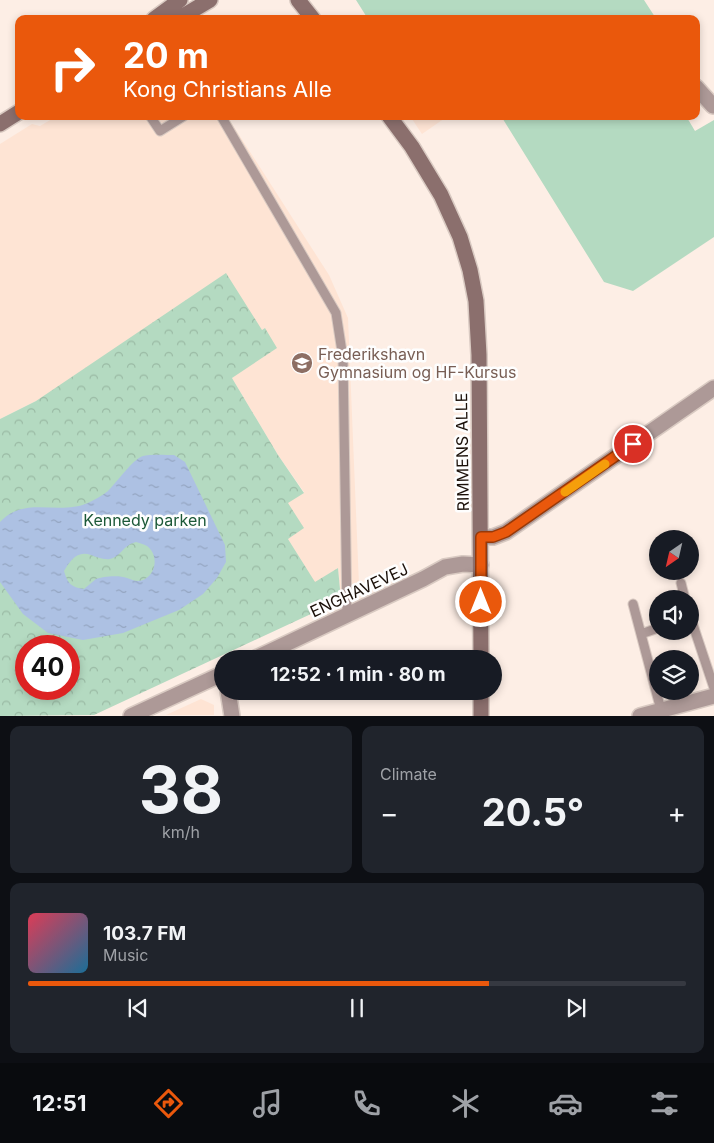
<!DOCTYPE html>
<html lang="en">
<head>
<meta charset="utf-8">
<style>
  body { margin:0; font-family:Inter,sans-serif; background:#20242c; color:#f1f3f6; height:100vh; display:flex; flex-direction:column; font-size:19px; white-space:nowrap }
  * { box-sizing:border-box; margin:0 }
  p { font-size:16px; color:#9ea1a6 }
  .icon { flex:none; width:28px; height:28px; fill:none; stroke:currentColor; stroke-width:2; stroke-linecap:round; stroke-linejoin:round }
  .map { position:relative; height:716px; overflow:hidden }
  .sheet { display:flex; flex-direction:column; gap:10px; padding:10px; background:#0d0f14; flex:1 }
  .sheet>* { flex:none }
  .banner { position:absolute; left:15px; top:15px; width:685px; height:105px; border-radius:10px; box-shadow:0 2px 8px #0003; background:#ea580c; color:#fff; overflow:hidden }
  .needle { width:32px; rotate:214deg }
  .controls { position:absolute; left:649px; top:530px; display:grid; gap:10px }
  .controls a { display:grid; place-items:center; width:50px; height:50px; border-radius:50%; background:#171b24; box-shadow:0 2px 8px #0003; font-size:25px }
  .speed { position:absolute; left:15px; top:635px; display:flex; gap:10px; font-size:25px; font-weight:700; text-align:center }
  .speed>* { display:grid; place-content:center; width:65px; height:65px; border-radius:50%; background:#171b24; box-shadow:0 2px 8px #0003; line-height:1 }
  .speed .limit { border:8px solid #d22; background:#fff; color:#111 }
  .pin { position:absolute; display:grid; place-items:center; width:42px; height:42px; color:#fff; margin:-21px; border:2px solid #fff; border-radius:50%; box-shadow:0 1px 5px #0007 }
  .me { position:absolute; width:55px; margin:-28px; rotate:0deg; stroke-linejoin:round; filter:drop-shadow(0 0 4px #0008) }
  .turn { display:flex; align-items:center; gap:18px; height:105px; padding:0 25px; font-size:22px }
  .turn .icon { width:65px; height:65px; stroke-width:2.5 }
  .turn b { display:block; font-size:35px; line-height:42px }
  .big { font-size:38px; font-weight:700; line-height:1.1 }
  .sheet .tile { flex:1; display:flex; flex-direction:column; justify-content:center; gap:8px; min-width:0; padding:0 18px; border-radius:10px; background:#20242c }
  .sheet .dial { align-items:center; gap:0 }
  .dial b { font-size:65px; line-height:1 }
  .song { display:flex; align-items:center; gap:15px }
  .cover { width:60px; height:60px; border-radius:8px; background:linear-gradient(135deg,hsl(350 70% 55%),hsl(200 70% 35%)) }
  .played { height:5px; border-radius:2px; background:linear-gradient(90deg,#ea580c 70%,#363941 70%) }
  .keys { display:flex; justify-content:space-around; direction:ltr }
  .heat { display:flex; justify-content:space-between; align-items:center; font-size:28px; direction:ltr }
  .sheet .tiles { flex:1; display:grid; gap:10px; grid-template-columns:1fr 1fr }
  .tile:last-child { grid-column:span 2 }
  .trip { position:absolute; left:214px; top:650px; width:288px; height:50px; border-radius:25px; background:#171b24; box-shadow:0 2px 8px #0003; font-weight:700; line-height:50px; text-align:center }
  .dock { display:flex; height:80px; justify-content:space-around; align-items:center; background:#090b0e; color:#9ea1a6 }
  .dock .icon { width:35px; height:35px }
  .dock .active { color:#ea580c }
  .dock b { font-size:22px; color:#f1f3f6 }
  .map>svg:first-child { display:block }
  .built { fill:#fee4d4 }
  .forest { fill:url(#forest-crowns); fill-rule:evenodd }
  .pitch { fill:#b4dac1 }
  .water { fill:url(#water-ripples); fill-rule:evenodd }
  .lines { fill:none; stroke-linecap:round; stroke-linejoin:round }
  .lane-casing { stroke:#d9cac2; stroke-width:11 }
  .street-casing { stroke:#d9cac2; stroke-width:18 }
  .secondary-casing { stroke:#d9cac2; stroke-width:18 }
  .lane { stroke:#ad9997; stroke-width:9 }
  .street { stroke:#ad9997; stroke-width:15 }
  .secondary { stroke:#8b6f6d; stroke-width:15 }
  .route-casing { stroke:#983908; stroke-width:12 }
  .route { stroke:#ea580c; stroke-width:9 }
  .slow { stroke:#f59e0b; stroke-width:9 }
  .labels { text-anchor:middle; stroke-width:5; stroke-linejoin:round; paint-order:stroke }
  .education-label { font-size:16px; fill:#785e54; stroke:#fefefe; text-anchor:start }
  .street-label { font-size:16px; fill:#1a0f08; stroke:#fefefe }
  .park-label { font-size:16px; fill:#1c5938; stroke:#fefefe }
</style>
</head>
<body>
<div class="map">
<svg width="714" height="716" viewBox="0 0 714 716">
  <defs>
    <pattern id="forest-crowns" width="20" height="18" patternUnits="userSpaceOnUse" patternTransform="scale(1.25)"><rect width="20" height="18" fill="#b4dac1"/><path d="M2 6a3 3 0 1 1 6 0M12 15a3 3 0 1 1 6 0" fill="none" stroke="#9abaa4"/></pattern>
    <pattern id="water-ripples" width="26" height="14" patternUnits="userSpaceOnUse" patternTransform="scale(1.25)"><rect width="26" height="14" fill="#adc1e3"/><path d="M2 4q2-2 4 0t4 0M15 11q2-2 4 0t4 0" fill="none" stroke="#94a5c1"/></pattern>
  </defs>
  <rect width="100%" height="100%" fill="#fdeee5"/>
  <!-- built -->
  <path class="built" d="M 57,116 L 227,116 L 329,275 L 348,318 L 359,585 L 341,600 L 338,568 L 315,583 L 288,539 L 287,503 L 304,492 L 278,455 L 232,378 L 265,328 L 262,330 L 36,401 L 0,419 L 0,144 L 32,124 L 40,126 Z
    M 410,116 L 448,116 L 422,134 Z
    M 201,699 L 214,705 L 214,715 L 166,715 Z"/>
  <!-- forest -->
  <path class="forest" d="M 226,273 L 262,330 L 265,328 L 277,348 L 232,378 L 278,455 L 304,493 L 288,503 L 304,528 L 288,539 L 315,582 L 338,568 L 341,600 L 94,715 L 0,716 L 0,419 L 36,401 ZM 26,646 L 69,646 L 69,689 L 26,689 Z"/>
  <!-- pitch -->
  <path class="pitch" d="M 356,0 L 644,0 L 655,17 L 652,19 L 368,19 Z
    M 501,116 L 686,116 L 695,131 L 714,120 L 714,237 L 633,291 L 604,282 Z"/>
  <!-- water -->
  <path class="water" d="M 174,455 L 185,462 L 225,545 L 226,562 L 217,578 L 203,594 L 179,610 L 123,633 L 83,640 L 48,633 L 23,614 L 0,582 L 0,522 C 25,495 57,516 88,503 C 94,500 102,496 108,491 C 116,483 133,459 143,456 C 149,454 167,455 174,455 ZM 136,542 C 139,543 144,544 147,546 C 158,554 157,572 145,579 C 138,583 133,580 127,578 C 120,575 103,576 96,579 C 92,582 88,586 84,589 C 71,587 68,584 64,571 C 70,561 77,550 91,555 C 97,557 103,560 110,559 C 119,557 122,549 129,545 C 131,543 134,543 136,542 Z"/>
  <g class="lines">
    <!-- lane casing -->
    <g class="lane-casing">
      <path id="lane" d="M 150,116 L 160,131 L 184,116
        M 221,116 L 336,313 L 343,358 L 347,614
        M 681,583 L 685,599
        M 633,604 L 661,710
        M 690,616 L 714,688
        M 641,634 L 658,628"/>
    </g>
    <!-- street casing -->
    <g class="street-casing">
      <path id="street" d="M 696,87 L 713,106 L 714,105
        M 481,537 L 493,537 L 506,532 L 714,388
        M 254,659 L 423,579 L 445,567 L 463,564 L 481,565
        M 228,691 L 232,716
        M 131,716 L 222,674
        M 640,716 L 714,696"/>
    </g>
    <!-- secondary casing -->
    <g class="secondary-casing">
      <path id="secondary" d="M 298,0 L 313,19
        M 154,19 L 180,0
        M 178,19 L 210,0
        M 389,116 L 412,147 L 441,195 L 460,237 L 470,270 L 476,301 L 479,355 L 481,659
        M 0,124 L 19,112
        M 481,691 L 481,716"/>
    </g>
    <!-- lane -->
    <use href="#lane" class="lane"/>
    <!-- street -->
    <use href="#street" class="street"/>
    <!-- secondary -->
    <use href="#secondary" class="secondary"/>
  </g>
  <g class="lines">
    <!-- route casing -->
    <g class="route-casing">
      <path id="route" d="M 481,602 L 481,537 L 493,537 L 506,532 L 633,444"/>
    </g>
    <!-- route -->
    <use href="#route" class="route"/>
    <!-- slow -->
    <path class="slow" d="M 565,492 L 605,464"/>
  </g>
  <!-- icons -->
  <defs>
    <g id="school-disc" transform="scale(1.125)"><circle r="9.5" fill="#8d6e63" stroke="#fefefe"/><path d="M0-5L7-2L0 1L-7-2ZM-4 1L0 2.5L4 1V4Q0 6-4 4Z" fill="#fff"/></g>
  </defs>
  <g fill-rule="evenodd">
    <use href="#school-disc" x="302" y="363"/>
  </g>
  <g class="labels">
    <!-- education labels -->
    <g class="education-label">
      <text x="318" y="360">Frederikshavn<tspan x="318" dy="18">Gymnasium og HF-Kursus</tspan></text>
    </g>
    <!-- street labels -->
    <g class="street-label">
      <text transform="translate(462 452) rotate(-91)" y="6">RIMMENS ALLE</text>
      <text transform="translate(359 590) rotate(-25)" y="6">ENGHAVEVEJ</text>
    </g>
    <!-- park labels -->
    <g class="park-label">
      <text x="145" y="526">Kennedy parken</text>
    </g>
  </g>
</svg>
<div class="controls">
<a><svg class="needle" viewBox="-14 -14 28 28"><path d="M0-13l5 13h-10z" fill="#e53935"/><path d="M0 13l5-13h-10z" fill="#9ea1a6"/></svg></a>
<a><svg class="icon" aria-label="sound" viewBox="0 0 24 24"><path d="M4 9h4l5-4v14l-5-4H4zM17 9q2 3 0 6"/></svg></a>
<a><svg class="icon" aria-label="layers" viewBox="0 0 24 24"><path d="M12 4l9 5-9 5-9-5zM3 14l9 5 9-5"/></svg></a>
</div>
<div class="speed"><div class="limit">40</div></div>
<div class="pin" style="left:633px;top:444px;background:#d93025"><svg class="icon" aria-label="arrive" viewBox="0 0 24 24"><path d="M6 21V4h12l-3 4 3 4H6"/></svg></div>
<svg class="me" style="left:481px;top:602px" viewBox="-20 -20 40 40"><circle r="17" fill="#ea580c" stroke="#fff" stroke-width="3"/><path d="M0-11L8 9 0 5-8 9z" fill="#fff"/></svg>
<div class="trip">12:52 · 1 min · 80 m</div>
<div class="banner">
<div class="turn"><svg class="icon" aria-label="right" viewBox="0 0 24 24"><path d="M7 20v-9h11M14 6l5 5-5 5"/></svg><div><b>20 m</b>Kong Christians Alle</div></div>
</div>
</div>
<section class="sheet">
<div class="tiles">
<div class="tile dial"><b>38</b><p>km/h</p></div>
<div class="tile"><p>Climate</p>
<div class="heat"><a>−</a><b class="big">20.5°</b><a>+</a></div>
</div>
<div class="tile">
<div class="song"><i class="cover"></i><div><b>103.7 FM</b><p>Music</p></div></div>
<div class="played"></div>
<div class="keys"><svg class="icon" aria-label="previous" viewBox="0 0 24 24"><path d="M18 5L8 12l10 7zM5 5v14"/></svg><svg class="icon" aria-label="pause" viewBox="0 0 24 24"><path d="M8 5v14M16 5v14"/></svg><svg class="icon" aria-label="next" viewBox="0 0 24 24"><path d="M6 5l10 7-10 7zM19 5v14"/></svg></div>
</div>
</div>
</section>
<nav class="dock">
<b>12:51</b>
<svg class="icon active" aria-label="directions" viewBox="0 0 24 24"><path d="M12 3l9 9-9 9-9-9zM9 14v-3h6M13 9l2 2-2 2"/></svg>
<svg class="icon" aria-label="music" viewBox="0 0 24 24"><path d="M9 18V5l10-2v13"/><circle cx="6" cy="18" r="3"/><circle cx="16" cy="16" r="3"/></svg>
<svg class="icon" aria-label="phone" viewBox="0 0 24 24"><path d="M5 4h4l2 5-3 2q2 4 5 5l2-3 5 2v4C11 20 4 13 5 4z"/></svg>
<svg class="icon" aria-label="climate" viewBox="0 0 24 24"><path d="M12 3v18M4 7l16 10M4 17L20 7"/></svg>
<svg class="icon" aria-label="car" viewBox="0 0 24 24"><path d="M5 17H2v-5l4-1 3-4h7l3 4 3 1v5h-3M9 17h6M6 11h13"/><circle cx="7" cy="17" r="2"/><circle cx="17" cy="17" r="2"/></svg>
<svg class="icon" aria-label="filters" viewBox="0 0 24 24"><path d="M4 7h16M4 17h16"/><circle cx="9" cy="7" r="2"/><circle cx="15" cy="17" r="2"/></svg>
</nav>
</body>
</html>
